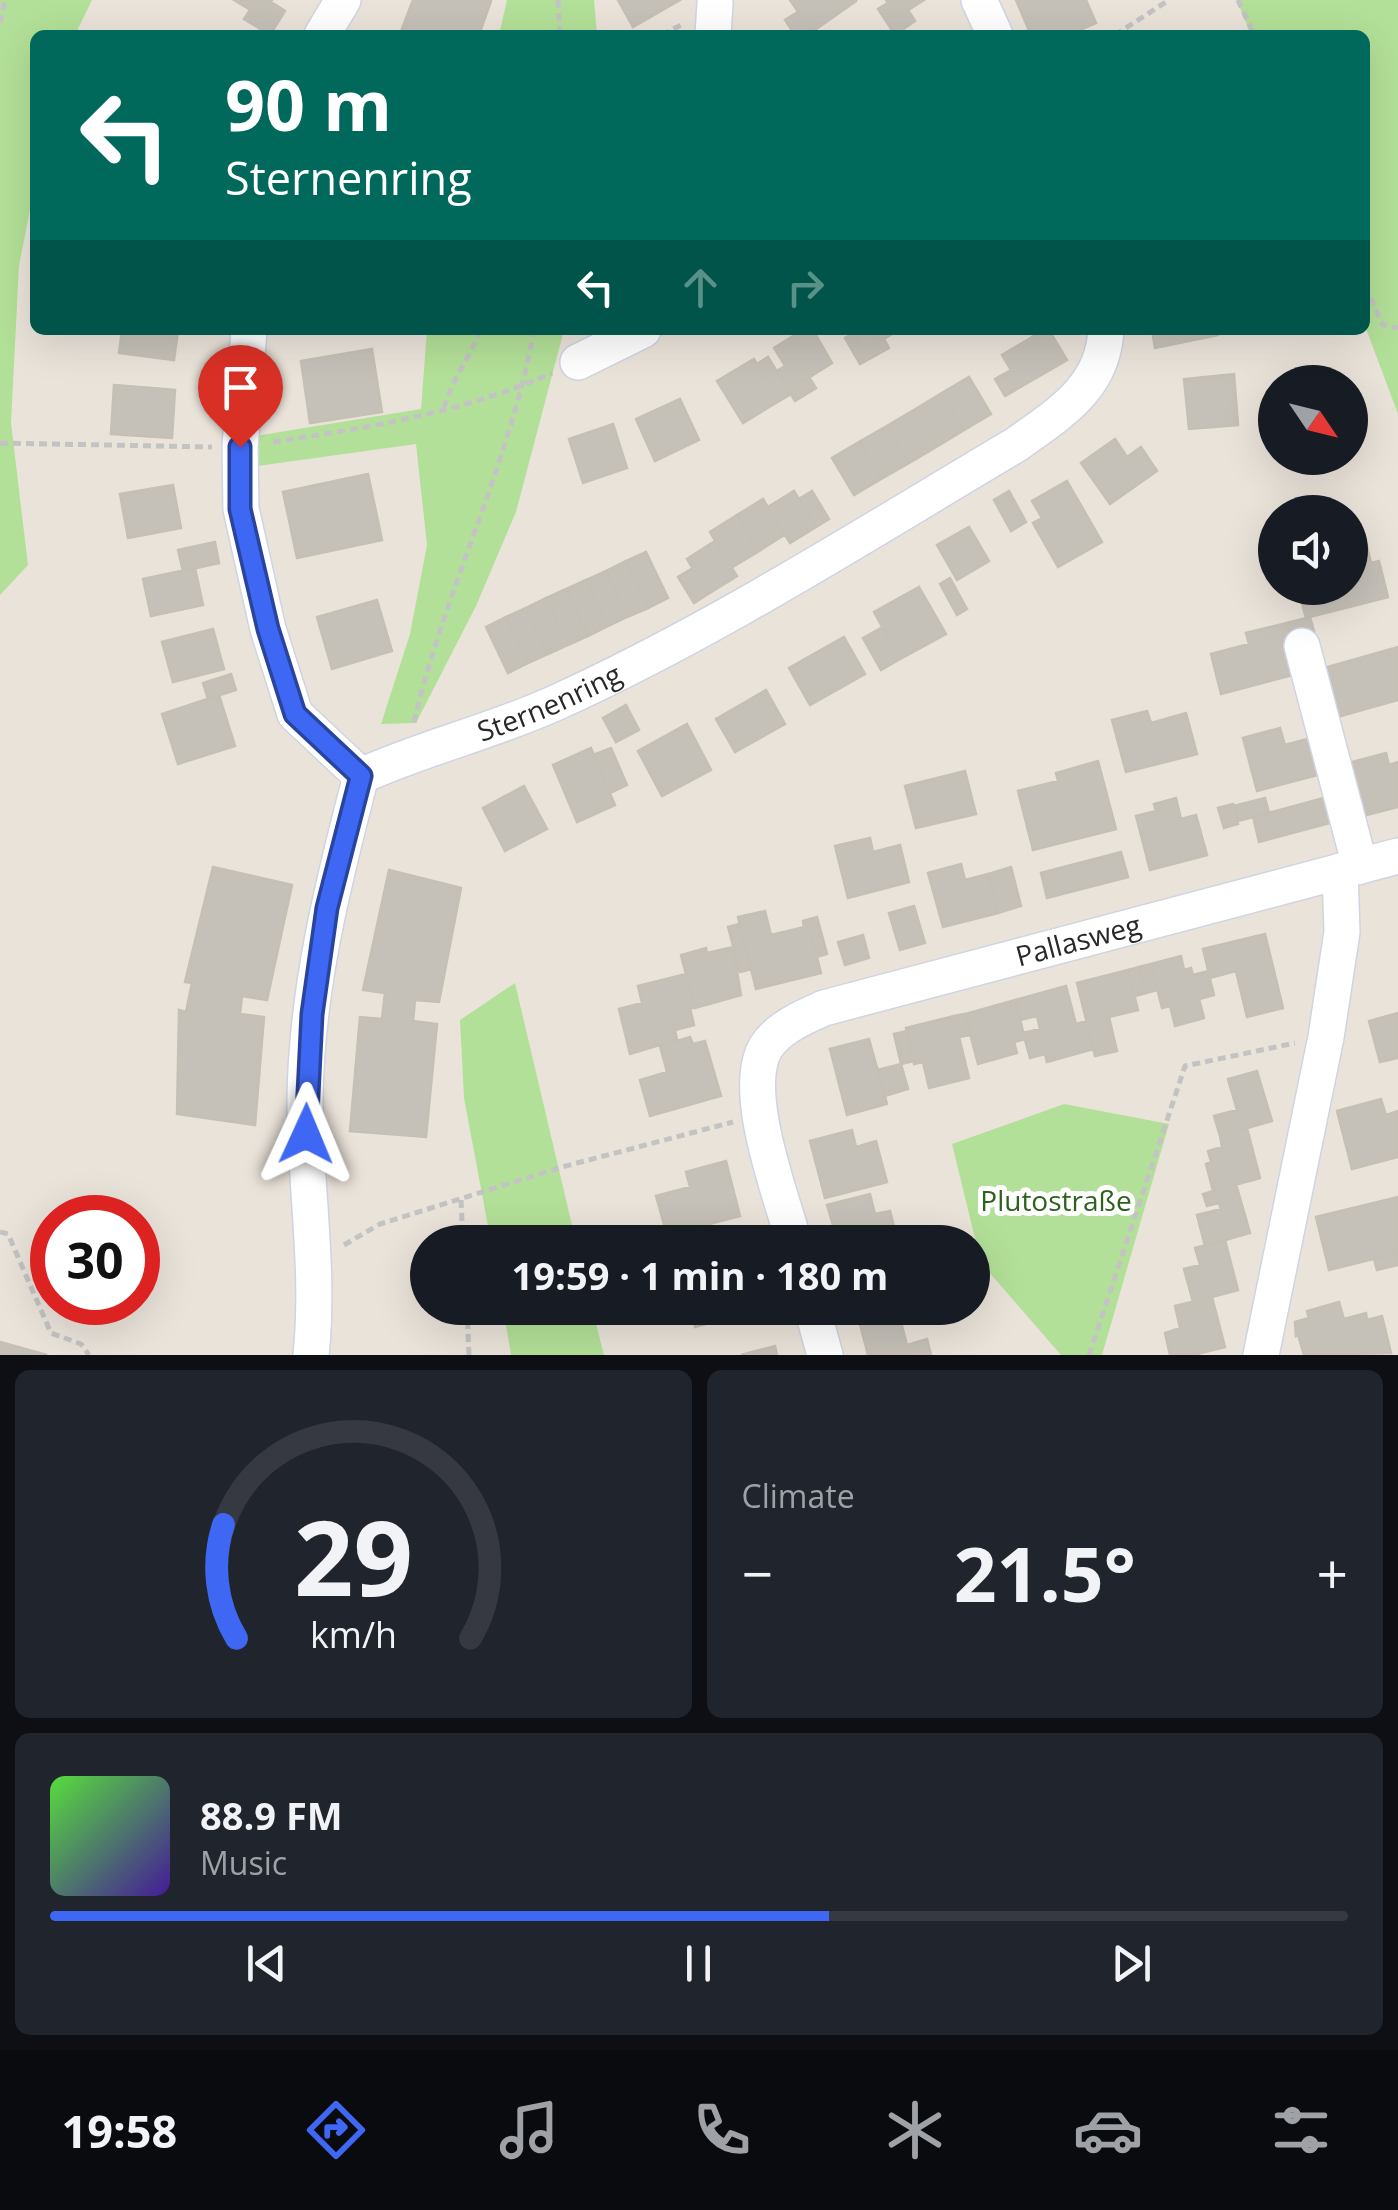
<!DOCTYPE html>
<html lang="en">
<head>
<meta charset="utf-8">
<style>
  body { margin:0; font-family:"Open Sans",sans-serif; background:#20242c; color:#f1f3f6; height:100vh; display:flex; flex-direction:column; font-size:38px; white-space:nowrap }
  * { box-sizing:border-box; margin:0 }
  p { font-size:32px; color:#9ea1a6 }
  .icon { flex:none; width:55px; height:55px; fill:none; stroke:currentColor; stroke-width:2; stroke-linecap:round; stroke-linejoin:round }
  .map { position:relative; height:1355px; overflow:hidden }
  .drawer { display:flex; flex-direction:column; gap:15px; padding:15px; background:#0d0f14; flex:1 }
  .drawer>* { flex:none }
  .hud { position:absolute; left:30px; top:30px; width:1340px; height:305px; border-radius:15px; box-shadow:0 10px 40px #0002; background:#00695c; color:#fff; overflow:hidden }
  .needle { width:65px; rotate:125deg }
  .tools { position:absolute; left:1258px; top:365px; display:grid; gap:20px }
  .tools a { display:grid; place-items:center; width:110px; height:110px; border-radius:50%; background:#171b24; box-shadow:0 10px 40px #0002; font-size:50px }
  .speed { position:absolute; left:30px; top:1195px; display:flex; gap:20px; font-size:50px; font-weight:700; text-align:center }
  .speed>* { display:grid; place-content:center; width:130px; height:130px; border-radius:50%; background:#171b24; box-shadow:0 10px 40px #0002; line-height:1 }
  .speed .limit { border:15px solid #d22; background:#fff; color:#111 }
  .pin { position:absolute; display:grid; place-items:center; width:85px; height:85px; color:#fff; margin:-102px -42px; border-radius:50% 50% 50% 0; rotate:-45deg; box-shadow:0 0 10px #0007 }
  .pin .icon { rotate:45deg }
  .me { position:absolute; width:110px; margin:-55px; rotate:1deg; stroke-linejoin:round; filter:drop-shadow(0 0 8px #0008) }
  .turn { display:flex; align-items:center; gap:35px; height:210px; padding:0 30px; font-size:45px }
  .turn .icon { width:130px; height:130px; stroke-width:2.5 }
  .turn b { display:block; font-size:70px; line-height:85px }
  .lanes { display:flex; align-items:center; height:95px; padding:0 30px; background:#0003; justify-content:center; gap:50px; direction:ltr }
  .lanes .off { opacity:.35 }
  .big { font-size:75px; font-weight:700; line-height:1.1 }
  .drawer .card { flex:1; display:flex; flex-direction:column; justify-content:center; gap:15px; min-width:0; padding:0 35px; border-radius:15px; background:#20242c }
  .drawer .dial { align-items:center; gap:0 }
  .dial svg { height:260px; overflow:visible; fill:none; stroke:#363941; stroke-width:7; stroke-linecap:round; text-anchor:middle }
  .dial text { fill:#f1f3f6; stroke:none }
  .song { display:flex; align-items:center; gap:30px }
  .cover { width:120px; height:120px; border-radius:15px; background:linear-gradient(135deg,hsl(110 70% 55%),hsl(260 70% 35%)) }
  .played { height:10px; border-radius:5px; background:linear-gradient(90deg,#3e68f3 60%,#363941 60%) }
  .keys { display:flex; justify-content:space-around; direction:ltr }
  .heat { display:flex; justify-content:space-between; align-items:center; font-size:55px; direction:ltr }
  .drawer .tiles { flex:1; display:grid; gap:15px; grid-template-columns:1fr 1fr }
  .card:last-child { grid-column:span 2 }
  .trip { position:absolute; left:410px; top:1225px; width:580px; height:100px; border-radius:50px; background:#171b24; box-shadow:0 10px 40px #0002; font-weight:700; line-height:100px; text-align:center }
  .tab-bar { display:flex; height:160px; justify-content:space-around; align-items:center; background:#090b0e; color:#9ea1a6 }
  .tab-bar .icon { width:70px; height:70px }
  .tab-bar .current { color:#3e68f3 }
  .tab-bar b { font-size:45px; color:#f1f3f6 }
  .map>svg:first-child { display:block }
  .green { fill:#b3e098 }
  .building { fill:#c5c1b9; stroke:#c5bfb4; stroke-width:2.5 }
  .lines { fill:none; stroke-linecap:round; stroke-linejoin:round }
  .minor-casing { stroke:#d0d4e1; stroke-width:38 }
  .path { stroke:#c3c3c3; stroke-width:5; stroke-dasharray:8 5; stroke-linecap:butt }
  .minor { stroke:#fff; stroke-width:35 }
  .route-casing { stroke:#28449e; stroke-width:25 }
  .route { stroke:#3e68f3; stroke-width:18 }
  .labels { text-anchor:middle; stroke-width:10; stroke-linejoin:round; paint-order:stroke }
  .street-label { font-size:28px; fill:#282828; stroke:#fff }
  .park-label { font-size:28px; fill:#2d621c; stroke:#fff }
</style>
</head>
<body>
<div class="map">
<svg width="1398" height="1355" viewBox="0 0 1398 1355">
  <rect width="100%" height="100%" fill="#eae3da"/>
  <!-- green -->
  <path class="green" d="M 0,0 L 92,0 L 75,35 L 35,35 L 35,184 L 19,266 L 11,423 L 28,565 L 0,595 Z
    M 507,0 L 594,0 L 597,35 L 499,35 Z
    M 1237,0 L 1398,0 L 1398,414 L 1365,326 L 1365,35 L 1251,35 Z
    M 427,330 L 564,330 L 516,512 L 476,606 L 416,723 L 381,724 L 410,634 L 427,545 L 416,444 L 251,467 L 249,437 L 421,409 Z
    M 515,983 L 576,1242 L 491,1242 L 464,1098 L 460,1020 Z
    M 1064,1104 L 1169,1124 L 1102,1355 L 1061,1355 L 981,1263 L 952,1144 Z
    M 503,1308 L 592,1308 L 604,1355 L 511,1355 Z"/>
  <!-- building -->
  <path class="building" d="M 234,0 L 272,0 L 262,17 Z
    M 413,0 L 489,0 L 491,1 L 479,35 L 403,35 L 400,34 Z
    M 618,0 L 680,0 L 633,27 Z
    M 790,0 L 855,0 L 856,1 L 812,32 Z
    M 886,0 L 924,0 L 897,17 Z
    M 1016,0 L 1086,0 L 1096,23 L 1068,35 L 1031,35 Z
    M 271,2 L 285,11 L 270,35 L 244,19 L 250,10 L 262,17 Z
    M 888,3 L 897,17 L 908,10 L 915,21 L 895,35 L 878,9 Z
    M 798,12 L 812,32 L 814,35 L 795,35 L 785,20 Z
    M 122,330 L 178,330 L 174,360 L 119,353 Z
    M 803,330 L 813,330 L 832,363 L 797,385 L 774,348 Z
    M 852,330 L 899,330 L 863,351 Z
    M 1044,330 L 1049,330 L 1067,360 L 1005,396 L 995,379 L 1011,370 L 1002,355 Z
    M 1152,330 L 1217,330 L 1218,335 L 1155,348 Z
    M 854,333 L 863,351 L 884,339 L 889,348 L 860,364 L 845,338 Z
    M 372,349 L 382,412 L 310,423 L 301,361 Z
    M 768,357 L 791,394 L 779,401 L 757,364 Z
    M 754,359 L 779,401 L 743,423 L 717,381 Z
    M 785,366 L 797,385 L 809,377 L 816,388 L 795,401 L 777,371 Z
    M 1234,374 L 1238,425 L 1189,429 L 1184,379 Z
    M 969,377 L 991,414 L 964,430 L 942,393 Z
    M 114,385 L 175,390 L 172,438 L 111,434 Z
    M 942,393 L 964,430 L 936,447 L 914,410 Z
    M 680,399 L 699,440 L 655,461 L 636,419 Z
    M 914,410 L 936,447 L 909,463 L 887,426 Z
    M 613,424 L 627,468 L 583,483 L 569,439 Z
    M 887,426 L 909,463 L 881,479 L 859,442 Z
    M 1115,439 L 1127,457 L 1141,447 L 1157,471 L 1110,504 L 1081,463 Z
    M 859,442 L 881,479 L 854,495 L 832,458 Z
    M 368,474 L 382,540 L 297,558 L 283,492 Z
    M 1067,481 L 1102,542 L 1058,567 L 1033,523 L 1042,518 L 1032,501 Z
    M 173,485 L 181,528 L 128,538 L 120,494 Z
    M 794,491 L 816,527 L 790,543 L 768,507 Z
    M 812,491 L 829,519 L 816,527 L 799,499 Z
    M 1009,491 L 1026,522 L 1011,531 L 994,500 Z
    M 763,499 L 784,535 L 759,551 L 737,515 Z
    M 737,515 L 759,551 L 731,568 L 710,532 Z
    M 969,527 L 989,561 L 957,580 L 937,545 Z
    M 715,541 L 737,576 L 708,594 L 687,559 Z
    M 215,542 L 219,563 L 183,571 L 178,550 Z
    M 1367,546 L 1371,563 L 1379,561 L 1388,597 L 1306,618 L 1298,588 L 1350,588 L 1350,551 Z
    M 646,552 L 668,598 L 648,608 L 626,561 Z
    M 626,561 L 648,608 L 627,617 L 606,571 Z
    M 195,568 L 203,605 L 151,616 L 143,579 Z
    M 693,568 L 708,594 L 694,603 L 678,577 Z
    M 606,571 L 627,617 L 608,626 L 586,580 Z
    M 950,578 L 967,609 L 957,615 L 940,584 Z
    M 586,580 L 608,626 L 588,636 L 566,589 Z
    M 919,587 L 946,634 L 900,659 L 874,612 Z
    M 566,589 L 588,636 L 568,645 L 546,598 Z
    M 546,598 L 568,645 L 548,654 L 526,608 Z
    M 377,600 L 392,651 L 332,669 L 317,617 Z
    M 526,608 L 548,654 L 528,663 L 506,617 Z
    M 506,617 L 528,663 L 508,673 L 486,627 Z
    M 1310,617 L 1314,631 L 1290,637 L 1287,623 Z
    M 1287,623 L 1300,673 L 1221,694 L 1211,654 L 1249,644 L 1246,633 Z
    M 883,627 L 900,659 L 881,670 L 863,638 Z
    M 213,629 L 224,669 L 173,682 L 162,642 Z
    M 844,637 L 865,674 L 810,705 L 789,668 Z
    M 1398,647 L 1398,700 L 1334,718 L 1320,669 Z
    M 231,674 L 236,690 L 208,699 L 203,683 Z
    M 766,690 L 785,724 L 735,752 L 716,719 Z
    M 219,695 L 235,746 L 178,764 L 162,714 Z
    M 626,705 L 639,730 L 616,742 L 603,718 Z
    M 1147,711 L 1151,723 L 1186,713 L 1197,754 L 1126,772 L 1112,720 Z
    M 687,724 L 711,770 L 662,796 L 638,751 Z
    M 1280,728 L 1285,745 L 1315,737 L 1325,773 L 1257,791 L 1243,738 Z
    M 591,748 L 615,805 L 577,822 L 553,765 Z
    M 611,748 L 627,785 L 610,793 L 593,755 Z
    M 1386,753 L 1389,765 L 1398,762 L 1398,807 L 1359,817 L 1345,764 Z
    M 1098,761 L 1116,829 L 1033,850 L 1018,791 L 1058,781 L 1056,773 Z
    M 965,771 L 976,814 L 916,828 L 905,786 Z
    M 524,786 L 547,829 L 505,851 L 483,808 Z
    M 1331,796 L 1337,821 L 1259,842 L 1253,817 Z
    M 1176,798 L 1181,819 L 1196,815 L 1207,855 L 1150,870 L 1136,816 L 1156,811 L 1154,804 Z
    M 1265,798 L 1269,813 L 1238,821 L 1234,806 Z
    M 1233,804 L 1238,824 L 1224,828 L 1218,808 Z
    M 870,838 L 873,852 L 900,845 L 909,882 L 848,898 L 835,846 Z
    M 1121,852 L 1128,877 L 1047,898 L 1041,873 Z
    M 961,864 L 965,880 L 988,874 L 998,913 L 943,927 L 928,873 Z
    M 213,867 L 292,885 L 267,1000 L 242,996 L 240,1014 L 264,1017 L 255,1125 L 177,1114 L 179,1010 L 186,1012 L 192,983 L 185,982 Z
    M 1011,867 L 1021,906 L 998,913 L 988,874 Z
    M 389,870 L 461,888 L 439,1002 L 415,1000 L 413,1021 L 437,1024 L 426,1137 L 350,1131 L 360,1017 L 382,1019 L 385,993 L 363,990 Z
    M 914,906 L 925,943 L 900,950 L 889,913 Z
    M 765,911 L 771,935 L 809,926 L 821,973 L 756,989 L 738,917 Z
    M 817,917 L 827,954 L 817,957 L 809,926 L 804,927 L 803,921 Z
    M 739,924 L 752,969 L 740,972 L 728,927 Z
    M 1265,934 L 1283,1008 L 1247,1017 L 1236,971 L 1210,978 L 1203,949 Z
    M 863,935 L 869,958 L 845,965 L 838,942 Z
    M 733,947 L 741,995 L 695,1008 L 681,955 L 706,948 L 707,953 Z
    M 1181,956 L 1184,970 L 1191,968 L 1193,975 L 1208,971 L 1214,995 L 1199,999 L 1204,1018 L 1175,1026 L 1170,1006 L 1162,1008 L 1151,964 Z
    M 1151,964 L 1157,990 L 1146,993 L 1139,967 Z
    M 1139,967 L 1146,993 L 1135,996 L 1128,970 Z
    M 1128,970 L 1138,1010 L 1109,1017 L 1117,1051 L 1095,1056 L 1077,983 Z
    M 686,974 L 695,1008 L 690,1008 L 694,1025 L 675,1030 L 677,1040 L 630,1054 L 619,1009 L 642,1003 L 638,986 Z
    M 1066,986 L 1076,1024 L 1086,1021 L 1094,1049 L 1047,1062 L 1045,1054 L 1030,1058 L 1023,1033 L 1040,1029 L 1037,1016 L 1020,1020 L 1015,1000 Z
    M 1015,1000 L 1025,1039 L 1014,1042 L 1017,1053 L 978,1064 L 965,1014 Z
    M 1398,1013 L 1398,1058 L 1380,1062 L 1369,1021 Z
    M 965,1014 L 970,1035 L 959,1037 L 954,1016 Z
    M 954,1016 L 969,1078 L 929,1088 L 923,1062 L 914,1064 L 906,1028 Z
    M 907,1031 L 914,1061 L 901,1064 L 894,1034 Z
    M 690,1037 L 693,1044 L 705,1041 L 721,1096 L 650,1116 L 640,1080 L 667,1072 L 660,1046 Z
    M 869,1039 L 887,1104 L 847,1115 L 830,1049 Z
    M 901,1064 L 908,1089 L 885,1096 L 878,1070 Z
    M 1257,1071 L 1272,1121 L 1220,1136 L 1214,1116 L 1237,1110 L 1228,1079 Z
    M 1381,1099 L 1386,1115 L 1398,1111 L 1398,1157 L 1352,1169 L 1337,1111 Z
    M 1247,1128 L 1260,1178 L 1213,1191 L 1206,1164 L 1211,1162 L 1208,1151 L 1222,1147 L 1220,1136 Z
    M 852,1130 L 856,1147 L 876,1141 L 887,1182 L 825,1198 L 810,1141 Z
    M 726,1161 L 740,1216 L 667,1235 L 656,1196 L 690,1187 L 686,1172 Z
    M 1236,1184 L 1250,1233 L 1205,1246 L 1197,1215 L 1221,1209 L 1219,1203 L 1207,1206 L 1203,1194 Z
    M 870,1194 L 875,1214 L 890,1211 L 898,1242 L 838,1242 L 827,1205 Z
    M 1398,1197 L 1398,1253 L 1329,1270 L 1316,1217 Z
    M 1225,1240 L 1238,1290 L 1193,1302 L 1184,1269 L 1200,1265 L 1195,1248 Z
    M 1398,1253 L 1398,1265 L 1377,1270 L 1374,1259 Z
    M 1212,1297 L 1225,1347 L 1193,1355 L 1170,1355 L 1165,1333 L 1180,1328 L 1175,1306 Z
    M 1339,1302 L 1344,1319 L 1366,1313 L 1367,1320 L 1382,1316 L 1391,1353 L 1304,1355 L 1298,1335 L 1296,1336 L 1295,1322 L 1309,1318 L 1307,1311 Z
    M 690,1308 L 764,1308 L 695,1327 Z
    M 855,1308 L 922,1308 L 923,1312 L 861,1328 Z
    M 900,1318 L 907,1345 L 927,1339 L 931,1355 L 868,1355 L 861,1328 Z
    M 0,1342 L 47,1355 L 0,1355 Z
    M 775,1346 L 777,1355 L 741,1355 Z"/>
  <g class="lines">
    <!-- minor casing -->
    <g class="minor-casing">
      <g id="minor">
        <path d="M 979,0 L 995,35"/>
        <path d="M 322,35 L 343,0"/>
        <path d="M 713,35 L 715,3"/>
        <path d="M 249,330 L 240,447 L 241,509 L 268,629 L 295,714 L 361,776"/>
        <path d="M 578,362 L 643,330"/>
        <path d="M 1302,646 L 1360,866"/>
        <path id="s1" d="M 361,776 C 423,748 490,732 553,704 C 714,631 865,534 1017,444 C 1060,413 1103,388 1106,330"/>
        <path id="s2" d="M 794,1242 C 781,1195 740,1090 766,1047 C 779,1027 804,1017 824,1008 L 1398,856"/>
        <path d="M 812,1308 L 825,1355"/>
        <path d="M 311,1355 C 320,1271 305,1186 305,1101 C 306,990 333,883 361,776"/>
        <path d="M 1261,1355 L 1326,1037 L 1342,932 L 1340,871"/>
      </g>
    </g>
    <!-- path -->
    <path class="path" d="M 558,0 L 560,35
      M 1238,0 L 1254,35
      M 0,23 L 5,0
      M 662,35 L 681,25
      M 1115,35 L 1169,0
      M 1365,286 L 1383,325 L 1398,328
      M 444,408 C 452,379 470,358 480,330
      M 273,442 C 367,428 465,412 552,373
      M 0,443 L 212,447
      M 414,722 C 445,589 510,464 534,330
      M 461,1200 L 463,1242
      M 0,1232 L 8,1234 L 51,1333 L 81,1344 L 89,1355
      M 344,1245 L 380,1224 L 562,1167 L 733,1122
      M 467,1308 L 469,1355
      M 1089,1355 L 1185,1066 L 1295,1043"/>
    <!-- minor -->
    <use href="#minor" class="minor"/>
  </g>
  <g class="lines">
    <!-- route casing -->
    <g class="route-casing">
      <path id="route" d="M 240,447 L 240,509 L 268,629 L 295,714 L 361,776 L 327,908 L 312,1014 L 306,1134"/>
    </g>
    <!-- route -->
    <use href="#route" class="route"/>
  </g>
  <g class="labels">
    <!-- street labels -->
    <g class="street-label">
      <text dy="10" stroke="none"><textPath href="#s1" startOffset="202">Sternenring</textPath></text>
      <text dy="10" stroke="none"><textPath href="#s2" startOffset="535">Pallasweg</textPath></text>
    </g>
    <!-- park labels -->
    <g class="park-label">
      <text x="1056" y="1211">Plutostraße</text>
    </g>
  </g>
</svg>
<div class="tools">
<a><svg class="needle" viewBox="-14 -14 28 28"><path d="M0-13l5 13h-10z" fill="#e53935"/><path d="M0 13l5-13h-10z" fill="#9ea1a6"/></svg></a>
<a><svg class="icon" aria-label="sound" viewBox="0 0 24 24"><path d="M4 9h4l5-4v14l-5-4H4zM17 9q2 3 0 6"/></svg></a>
</div>
<div class="speed"><div class="limit">30</div></div>
<div class="pin" style="left:240px;top:447px;background:#d93025"><svg class="icon" aria-label="arrive" viewBox="0 0 24 24"><path d="M6 21V4h12l-3 4 3 4H6"/></svg></div>
<svg class="me" style="left:306px;top:1134px" viewBox="-20 -20 40 40"><path d="M0-17L14 15 0 8-14 15z" fill="#3e68f3" stroke="#fff" stroke-width="4"/></svg>
<div class="trip">19:59 · 1 min · 180 m</div>
<div class="hud">
<div class="turn"><svg class="icon" aria-label="left" viewBox="0 0 24 24"><path d="M17 20v-9H6M10 6l-5 5 5 5"/></svg><div><b>90 m</b>Sternenring</div></div>
<div class="lanes"><svg class="icon" aria-label="left" viewBox="0 0 24 24"><path d="M17 20v-9H6M10 6l-5 5 5 5"/></svg><svg class="icon off" aria-label="ahead" viewBox="0 0 24 24"><path d="M12 20V5M6 11l6-6 6 6"/></svg><svg class="icon off" aria-label="right" viewBox="0 0 24 24"><path d="M7 20v-9h11M14 6l5 5-5 5"/></svg></div>
</div>
</div>
<section class="drawer">
<div class="tiles">
<div class="card dial"><svg viewBox="0 0 100 80">
<path d="M14 69A42 42 0 1 1 86 69"/>
<path d="M14 69A42 42 0 0 1 10 34" stroke="#3e68f3"/>
<text x="50" y="56" font-size="32" font-weight="700">29</text>
<text x="50" y="72" font-size="11">km/h</text>
</svg></div>
<div class="card"><p>Climate</p>
<div class="heat"><a>−</a><b class="big">21.5°</b><a>+</a></div>
</div>
<div class="card">
<div class="song"><i class="cover"></i><div><b>88.9 FM</b><p>Music</p></div></div>
<div class="played"></div>
<div class="keys"><svg class="icon" aria-label="previous" viewBox="0 0 24 24"><path d="M18 5L8 12l10 7zM5 5v14"/></svg><svg class="icon" aria-label="pause" viewBox="0 0 24 24"><path d="M8 5v14M16 5v14"/></svg><svg class="icon" aria-label="next" viewBox="0 0 24 24"><path d="M6 5l10 7-10 7zM19 5v14"/></svg></div>
</div>
</div>
</section>
<nav class="tab-bar">
<b>19:58</b>
<svg class="icon current" aria-label="directions" viewBox="0 0 24 24"><path d="M12 3l9 9-9 9-9-9zM9 14v-3h6M13 9l2 2-2 2"/></svg>
<svg class="icon" aria-label="music" viewBox="0 0 24 24"><path d="M9 18V5l10-2v13"/><circle cx="6" cy="18" r="3"/><circle cx="16" cy="16" r="3"/></svg>
<svg class="icon" aria-label="phone" viewBox="0 0 24 24"><path d="M5 4h4l2 5-3 2q2 4 5 5l2-3 5 2v4C11 20 4 13 5 4z"/></svg>
<svg class="icon" aria-label="climate" viewBox="0 0 24 24"><path d="M12 3v18M4 7l16 10M4 17L20 7"/></svg>
<svg class="icon" aria-label="car" viewBox="0 0 24 24"><path d="M5 17H2v-5l4-1 3-4h7l3 4 3 1v5h-3M9 17h6M6 11h13"/><circle cx="7" cy="17" r="2"/><circle cx="17" cy="17" r="2"/></svg>
<svg class="icon" aria-label="filters" viewBox="0 0 24 24"><path d="M4 7h16M4 17h16"/><circle cx="9" cy="7" r="2"/><circle cx="15" cy="17" r="2"/></svg>
</nav>
</body>
</html>
